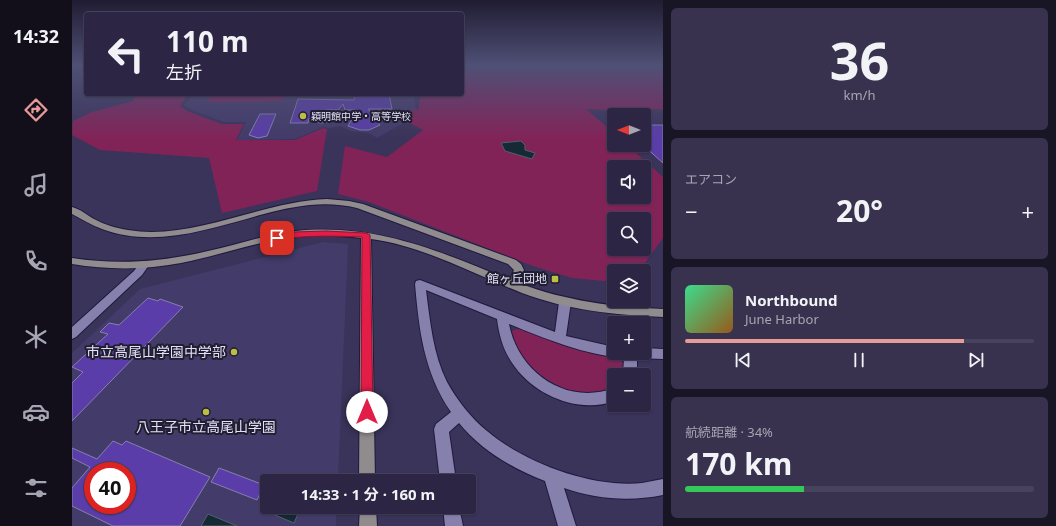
<!DOCTYPE html>
<html lang="ja">
<head>
<meta charset="utf-8">
<style>
  body { margin:0; font-family:"Noto Sans","Noto Sans JP",sans-serif; background:#38324f; color:#f1f3f6; height:100vh; display:flex; flex-direction:column; font-size:15px; white-space:nowrap }
  * { box-sizing:border-box; margin:0 }
  p { font-size:13px; color:#a6a5b2 }
  .icon { flex:none; width:22px; height:22px; fill:none; stroke:currentColor; stroke-width:2; stroke-linecap:round; stroke-linejoin:round }
  .map { position:relative; flex:1; overflow:hidden }
  .sheet { display:flex; flex-direction:column; gap:8px; padding:8px; background:#181525; width:393px }
  .sheet>* { flex:none }
  .guide { position:absolute; left:12px; top:12px; width:380px; height:84px; border-radius:4px; box-shadow:0 1px 3px #0004,0 0 0 1px #48435d; background:#2c2644; color:#f1f3f6; overflow:hidden }
  .needle { width:26px; rotate:270deg }
  .buttons { position:absolute; left:535px; top:108px; display:grid; gap:8px }
  .buttons a { display:grid; place-items:center; width:44px; height:44px; border-radius:4px; background:#2c2644; box-shadow:0 1px 3px #0004,0 0 0 1px #48435d; font-size:20px }
  .speed { position:absolute; left:12px; top:462px; display:flex; gap:8px; font-size:20px; font-weight:700; text-align:center }
  .speed>* { display:grid; place-content:center; width:52px; height:52px; border-radius:50%; background:#2c2644; box-shadow:0 1px 3px #0004,0 0 0 1px #48435d; line-height:1 }
  .speed .limit { border:6px solid #d22; background:#fff; color:#111 }
  .pin { position:absolute; display:grid; place-items:center; width:34px; height:34px; color:#fff; margin:-17px; border-radius:8px; box-shadow:0 2px 6px #0006 }
  .me { position:absolute; width:44px; margin:-22px; rotate:0deg; stroke-linejoin:round; filter:drop-shadow(0 0 3px #0008) }
  .turn { display:flex; align-items:center; gap:14px; height:84px; padding:0 16px; font-size:18px }
  .turn .icon { width:52px; height:52px; stroke-width:2.5 }
  .turn b { display:block; font-size:28px; line-height:34px }
  .big { font-size:30px; font-weight:700; line-height:1.1 }
  .sheet .tile { flex:1; display:flex; flex-direction:column; justify-content:center; gap:6px; min-width:0; padding:0 14px; border-radius:6px; background:#38324f }
  .sheet .dial { align-items:center; gap:0 }
  .dial b { font-size:52px; line-height:1 }
  .song { display:flex; align-items:center; gap:12px }
  .cover { width:48px; height:48px; border-radius:6px; background:linear-gradient(135deg,hsl(150 70% 55%),hsl(30 70% 35%)) }
  .played { height:4px; border-radius:2px; background:linear-gradient(90deg,#e69b98 80%,#48435d 80%) }
  .keys { display:flex; justify-content:space-around; direction:ltr }
  .heat { display:flex; justify-content:space-between; align-items:center; font-size:22px; direction:ltr }
  .charge { height:6px; border-radius:3px; background:linear-gradient(90deg,#34c759 34%,#48435d 0) }
  .trip { position:absolute; left:188px; top:474px; width:216px; height:40px; border-radius:4px; background:#2c2644; box-shadow:0 1px 3px #0004,0 0 0 1px #48435d; font-weight:700; line-height:40px; text-align:center }
  main { display:flex; flex:1; min-height:0 }
  .tabs { display:flex; flex-direction:column; width:72px; justify-content:space-around; align-items:center; background:#120f1b; color:#a6a5b2 }
  .tabs .icon { width:28px; height:28px }
  .tabs .on { color:#e69b98 }
  .tabs b { font-size:18px; color:#f1f3f6 }
  .map>svg:first-child { display:block }
  .built { fill:#433b69; fill-rule:evenodd }
  .green { fill:#822358; fill-rule:evenodd }
  .water { fill:#152a34; stroke:#52606f }
  .building { fill:#5a3da9; stroke:#8680ac; fill-rule:evenodd }
  .lines { fill:none; stroke-linecap:round; stroke-linejoin:round }
  .street-casing { stroke:#21193e; stroke-width:2 }
  .secondary-casing { stroke:#21193e; stroke-width:2 }
  .street { fill:#8680ad; fill-rule:evenodd }
  .secondary { fill:#908c8e; fill-rule:evenodd }
  .route { fill:#e11d48; stroke:#92132f }
  .poi-dot { fill:#bcbf43; stroke:#201e30; stroke-width:1.5 }
  .labels { text-anchor:middle; stroke-width:4; stroke-linejoin:round; paint-order:stroke }
  .far-poi-label { font-size:10px; fill:#e2dff8; stroke:#201e30; text-anchor:start }
  .poi-label { font-size:12px; fill:#e2dff8; stroke:#201e30; text-anchor:end }
  .near-poi-label { font-size:14px; fill:#e2dff8; stroke:#201e30; text-anchor:end }
</style>
</head>
<body>
<main>
<nav class="tabs">
<b>14:32</b>
<svg class="icon on" aria-label="directions" viewBox="0 0 24 24"><path d="M12 3l9 9-9 9-9-9zM9 14v-3h6M13 9l2 2-2 2"/></svg>
<svg class="icon" aria-label="music" viewBox="0 0 24 24"><path d="M9 18V5l10-2v13"/><circle cx="6" cy="18" r="3"/><circle cx="16" cy="16" r="3"/></svg>
<svg class="icon" aria-label="phone" viewBox="0 0 24 24"><path d="M5 4h4l2 5-3 2q2 4 5 5l2-3 5 2v4C11 20 4 13 5 4z"/></svg>
<svg class="icon" aria-label="climate" viewBox="0 0 24 24"><path d="M12 3v18M4 7l16 10M4 17L20 7"/></svg>
<svg class="icon" aria-label="car" viewBox="0 0 24 24"><path d="M5 17H2v-5l4-1 3-4h7l3 4 3 1v5h-3M9 17h6M6 11h13"/><circle cx="7" cy="17" r="2"/><circle cx="17" cy="17" r="2"/></svg>
<svg class="icon" aria-label="filters" viewBox="0 0 24 24"><path d="M4 7h16M4 17h16"/><circle cx="9" cy="7" r="2"/><circle cx="15" cy="17" r="2"/></svg>
</nav>
<div class="map">
<svg width="591" height="526" viewBox="0 0 591 526">
  <rect width="100%" height="100%" fill="#3a335a"/>
  <!-- built -->
  <path class="built" d="M 122,94 L 345,94 L 342,98 L 344,110 L 329,113 L 328,119 L 333,122 L 305,138 L 297,133 L 278,131 L 269,126 L 256,128 L 251,127 L 223,139 L 165,140 L 174,122 L 152,122 L 120,110 L 112,105 Z
    M 251,242 L 276,244 L 266,481 L 195,481 L 195,507 L 264,507 L 264,526 L 0,526 L 0,353 L 68,289 ZM 21,471 L 55,471 L 55,505 L 21,505 Z"/>
  <!-- green -->
  <path class="green" d="M 390,66 L 591,66 L 591,110 L 585,109 L 552,111 L 514,109 L 542,133 L 542,145 L 555,145 L 591,177 L 591,238 L 567,271 L 542,271 L 542,282 L 500,278 L 461,266 L 297,202 L 266,194 L 273,146 L 315,157 L 351,130 L 330,119 L 330,113 L 347,109 L 347,101 L 350,95 L 390,94 ZM 542,167 L 572,167 L 572,197 L 542,197 ZM 542,219 L 572,219 L 572,249 L 542,249 Z
    M 65,94 L 116,94 L 108,106 L 115,111 L 150,124 L 172,124 L 164,140 L 223,140 L 251,128 L 255,129 L 245,191 L 150,213 L 137,158 L 28,150 L 0,135 L 1,121 L 20,112 L 61,101 Z
    M 139,94 L 216,94 L 209,101 L 137,102 L 137,96 Z
    M 448,328 L 508,349 L 545,358 L 555,367 L 551,375 L 542,375 L 542,386 C 515,405 476,384 456,364 C 452,361 447,357 445,353 C 442,347 440,339 438,332 Z"/>
  <!-- water -->
  <path class="water" d="M 449,141 L 453,145 L 453,150 L 463,153 L 460,159 L 433,151 L 429,143 Z
    M 195,503 L 195,507 L 229,507 L 222,523 L 191,510 Z
    M 136,514 L 165,526 L 129,526 Z"/>
  <!-- building -->
  <path class="building" d="M 283,94 L 317,94 L 320,109 L 296,109 L 308,125 L 297,130 L 288,130 L 276,126 L 285,110 L 273,110 L 271,104 L 266,110 L 254,110 L 258,122 L 248,123 L 237,118 L 236,123 L 218,123 L 226,99 L 282,100 Z
    M 188,114 L 204,114 L 195,136 L 186,138 L 177,135 Z
    M 572,125 L 591,125 L 591,163 L 572,146 Z
    M 76,298 L 86,301 L 88,299 L 111,307 L 0,421 L 0,383 L 11,372 L 0,367 L 36,334 L 28,332 L 37,323 L 47,325 Z
    M 41,441 L 50,445 L 54,441 L 138,477 L 108,526 L 41,526 L 0,506 L 0,488 L 18,467 L 0,458 L 0,448 L 25,459 ZM 21,471 L 55,471 L 55,505 L 21,505 Z
    M 147,468 L 192,485 L 185,500 L 139,482 Z"/>
  <g class="lines">
    <!-- street casing -->
    <g class="street-casing">
      <path id="street" d="M 72,262 L 77,265 L 70,275 L 4,337 L 0,339 L 0,327 L 62,271 L 68,263 Z
        M 348,280 L 483,332 L 487,302 L 489,299 L 497,299 L 499,302 L 494,336 L 542,347 L 542,353 L 572,353 L 572,348 L 591,349 L 591,359 L 565,358 L 565,375 L 551,375 L 552,358 C 513,355 474,339 437,324 C 446,372 494,406 542,388 L 542,401 C 508,414 464,396 443,367 C 432,353 427,336 425,319 L 354,290 C 358,321 361,354 375,382 C 385,400 399,418 415,431 C 453,463 520,488 570,483 C 577,482 584,480 591,479 L 591,495 C 557,502 524,499 492,488 L 504,526 L 486,526 L 473,481 C 441,469 409,450 387,423 L 377,432 L 384,481 L 368,481 L 362,429 L 364,424 L 379,412 C 352,373 347,330 343,284 L 344,281 Z
        M 371,507 L 387,507 L 391,526 L 373,526 Z"/>
    </g>
    <!-- secondary casing -->
    <g class="secondary-casing">
      <path id="secondary" d="M 255,199 L 277,201 L 291,204 L 444,260 L 449,264 L 452,270 L 447,283 C 493,301 542,307 591,309 L 591,317 C 543,315 495,310 450,293 C 401,274 352,246 299,239 L 303,481 L 287,481 L 289,238 C 265,235 240,234 216,238 C 180,243 145,256 109,263 C 73,270 37,270 0,264 L 0,258 C 46,265 90,262 136,251 C 165,245 194,234 224,231 C 303,223 367,251 438,280 L 442,270 L 436,264 L 285,208 C 253,200 222,206 192,214 C 140,228 83,249 30,229 C 19,225 10,219 0,214 L 0,207 C 8,209 15,215 22,219 C 33,225 44,228 56,230 C 121,241 190,201 255,199 Z
        M 288,507 L 304,507 L 305,526 L 287,526 Z"/>
    </g>
    <!-- street -->
    <use href="#street" class="street"/>
    <!-- secondary -->
    <use href="#secondary" class="secondary"/>
  </g>
  <!-- sky -->
  <linearGradient id="sky" x2="0" y2="1"><stop stop-color="#201c32"/><stop offset="0.47" stop-color="#4f5076"/><stop offset="1" stop-color="#4f5076" stop-opacity="0"/></linearGradient>
  <rect width="591" height="139" fill="url(#sky)"/>
  <!-- route -->
  <path class="route" d="M 254,231 L 294,233 L 298,235 L 301,412 L 300,416 L 295,418 L 290,416 L 289,412 L 290,237 C 261,236 233,235 205,240 L 201,238 L 202,236 L 222,232 Z"/>
  <!-- markers -->
  <g class="poi-dot">
    <circle cx="231" cy="116" r="4"/>
    <rect x="479" y="275" width="8" height="8" rx="2"/>
    <circle cx="162" cy="352" r="4"/>
    <circle cx="134" cy="412" r="4"/>
  </g>
  <g class="labels">
    <!-- far-poi labels -->
    <g class="far-poi-label">
      <text x="239" y="120">穎明館中学・高等学校</text>
    </g>
    <!-- poi labels -->
    <g class="poi-label">
      <text x="475" y="283">館ヶ丘団地</text>
    </g>
    <!-- near-poi labels -->
    <g class="near-poi-label">
      <text x="154" y="357">市立高尾山学園中学部</text>
      <text x="134" y="432" text-anchor="middle">八王子市立高尾山学園</text>
    </g>
  </g>
</svg>
<div class="buttons">
<a><svg class="needle" viewBox="-14 -14 28 28"><path d="M0-13l5 13h-10z" fill="#e53935"/><path d="M0 13l5-13h-10z" fill="#a6a5b2"/></svg></a>
<a><svg class="icon" aria-label="sound" viewBox="0 0 24 24"><path d="M4 9h4l5-4v14l-5-4H4zM17 9q2 3 0 6"/></svg></a>
<a><svg class="icon" aria-label="search" viewBox="0 0 24 24"><circle cx="10" cy="10" r="6"/><path d="M15 15l6 6"/></svg></a>
<a><svg class="icon" aria-label="layers" viewBox="0 0 24 24"><path d="M12 4l9 5-9 5-9-5zM3 14l9 5 9-5"/></svg></a>
<a>+</a>
<a>−</a>
</div>
<div class="speed"><div class="limit">40</div></div>
<div class="pin" style="left:205px;top:238px;background:#d93025"><svg class="icon" aria-label="arrive" viewBox="0 0 24 24"><path d="M6 21V4h12l-3 4 3 4H6"/></svg></div>
<svg class="me" style="left:295px;top:412px" viewBox="-20 -20 40 40"><circle r="19" fill="#fff"/><path d="M0-13L10 11 0 6-10 11z" fill="#e11d48"/></svg>
<div class="trip">14:33 · 1 分 · 160 m</div>
<div class="guide">
<div class="turn"><svg class="icon" aria-label="left" viewBox="0 0 24 24"><path d="M17 20v-9H6M10 6l-5 5 5 5"/></svg><div><b>110 m</b>左折</div></div>
</div>
</div>
<section class="sheet">
<div class="tile dial"><b>36</b><p>km/h</p></div>
<div class="tile"><p>エアコン</p>
<div class="heat"><a>−</a><b class="big">20°</b><a>+</a></div>
</div>
<div class="tile">
<div class="song"><i class="cover"></i><div><b>Northbound</b><p>June Harbor</p></div></div>
<div class="played"></div>
<div class="keys"><svg class="icon" aria-label="previous" viewBox="0 0 24 24"><path d="M18 5L8 12l10 7zM5 5v14"/></svg><svg class="icon" aria-label="pause" viewBox="0 0 24 24"><path d="M8 5v14M16 5v14"/></svg><svg class="icon" aria-label="next" viewBox="0 0 24 24"><path d="M6 5l10 7-10 7zM19 5v14"/></svg></div>
</div>
<div class="tile"><p>航続距離 · 34%</p><b class="big">170 km</b><div class="charge"></div></div>
</section>
</main>
</body>
</html>
